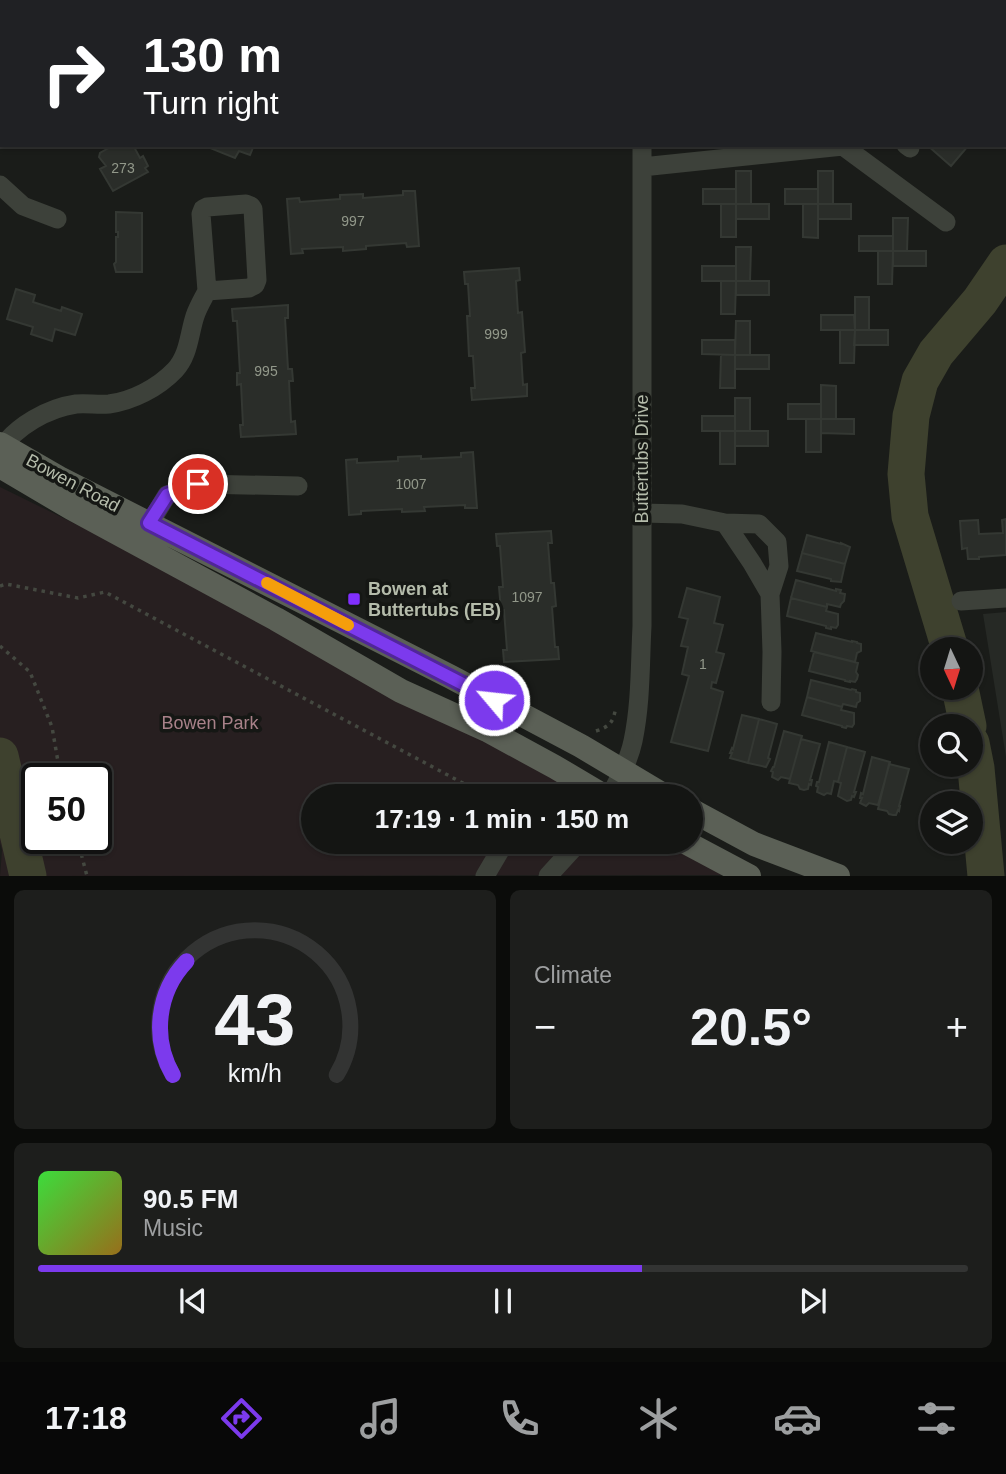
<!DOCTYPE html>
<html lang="en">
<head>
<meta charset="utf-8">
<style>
  body { margin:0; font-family:Helvetica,sans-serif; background:#1d1e1c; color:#f1f3f6; height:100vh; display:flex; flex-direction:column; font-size:26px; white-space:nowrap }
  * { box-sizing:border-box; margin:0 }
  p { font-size:23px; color:#9d9fa0 }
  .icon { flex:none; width:38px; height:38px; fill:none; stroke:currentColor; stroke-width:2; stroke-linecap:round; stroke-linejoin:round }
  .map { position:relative; height:876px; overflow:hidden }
  .sheet { display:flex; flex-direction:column; gap:14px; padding:14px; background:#0b0c0a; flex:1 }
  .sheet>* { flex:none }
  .top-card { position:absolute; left:0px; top:0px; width:1006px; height:147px; box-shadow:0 2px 5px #0004,0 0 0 2px #333433; background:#202124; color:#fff; overflow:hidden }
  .needle { width:46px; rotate:176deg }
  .tools { position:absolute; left:920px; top:637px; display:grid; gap:14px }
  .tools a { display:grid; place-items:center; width:63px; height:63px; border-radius:50%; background:#141513; box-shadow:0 2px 5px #0004,0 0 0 2px #333433; font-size:35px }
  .speed { position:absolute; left:21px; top:763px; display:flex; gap:14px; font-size:35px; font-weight:700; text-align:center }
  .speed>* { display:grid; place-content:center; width:91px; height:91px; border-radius:50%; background:#141513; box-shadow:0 2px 5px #0004,0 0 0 2px #333433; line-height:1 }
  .speed .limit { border:4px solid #111; border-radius:10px; background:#fff; color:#111 }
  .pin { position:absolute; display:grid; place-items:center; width:60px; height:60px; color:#fff; margin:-30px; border:4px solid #fff; border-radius:50%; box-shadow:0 2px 7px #0007 }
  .me { position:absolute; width:77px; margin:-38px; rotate:298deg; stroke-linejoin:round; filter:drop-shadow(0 0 5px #0008) }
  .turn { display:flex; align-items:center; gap:24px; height:147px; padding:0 28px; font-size:32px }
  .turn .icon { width:91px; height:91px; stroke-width:2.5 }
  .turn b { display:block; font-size:49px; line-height:60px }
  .big { font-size:52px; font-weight:800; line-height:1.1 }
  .sheet .widget { flex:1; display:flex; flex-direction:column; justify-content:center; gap:10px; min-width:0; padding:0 24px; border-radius:10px; background:#1d1e1c }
  .sheet .dial { align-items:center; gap:0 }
  .dial svg { height:182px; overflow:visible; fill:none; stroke:#333433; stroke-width:7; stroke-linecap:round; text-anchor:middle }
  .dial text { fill:#f1f3f6; stroke:none }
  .song { display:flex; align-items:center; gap:21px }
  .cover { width:84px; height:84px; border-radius:10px; background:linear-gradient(135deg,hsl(120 70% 55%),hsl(40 70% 35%)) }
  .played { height:7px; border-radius:4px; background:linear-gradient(90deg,#7c3aed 65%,#333433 65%) }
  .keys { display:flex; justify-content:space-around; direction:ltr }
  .heat { display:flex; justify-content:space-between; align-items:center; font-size:38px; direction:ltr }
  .sheet .tiles { flex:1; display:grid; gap:14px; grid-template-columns:1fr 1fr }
  .widget:last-child { grid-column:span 2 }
  .trip { position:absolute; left:301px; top:784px; width:402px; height:70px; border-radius:35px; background:#141513; box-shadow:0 2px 5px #0004,0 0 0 2px #333433; font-weight:800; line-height:70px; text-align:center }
  .tabs { display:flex; height:112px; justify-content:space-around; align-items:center; background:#080808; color:#9d9fa0 }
  .tabs .icon { width:49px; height:49px }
  .tabs .active { color:#7c3aed }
  .tabs b { font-size:32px; color:#f1f3f6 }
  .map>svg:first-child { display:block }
  .built { fill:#262925 }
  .green { fill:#271f20; fill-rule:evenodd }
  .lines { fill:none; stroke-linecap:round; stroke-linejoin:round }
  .river { stroke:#3e412e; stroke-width:37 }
  .building { fill:#2a2d29; stroke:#343833; stroke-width:2 }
  .path { stroke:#444840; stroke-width:3.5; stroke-dasharray:3.5 5; stroke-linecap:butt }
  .minor { stroke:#3d413a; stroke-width:19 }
  .major { stroke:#5b6056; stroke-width:24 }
  .route-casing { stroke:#51269a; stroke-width:18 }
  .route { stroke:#7c3aed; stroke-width:12 }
  .slow { stroke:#f59e0b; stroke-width:12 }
  .poi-dot { fill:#812ffe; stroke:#151714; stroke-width:2.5 }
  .labels { text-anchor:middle; stroke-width:7; stroke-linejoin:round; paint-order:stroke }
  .number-label { font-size:14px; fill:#92988a }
  .street-label { font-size:18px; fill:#b5bcab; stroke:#151714 }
  .poi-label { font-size:18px; font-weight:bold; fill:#b5bcab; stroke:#151714; text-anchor:start }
  .park-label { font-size:18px; fill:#a88189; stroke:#151714 }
</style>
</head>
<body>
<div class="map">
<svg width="1006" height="876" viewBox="0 0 1006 876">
  <rect width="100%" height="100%" fill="#1a1c19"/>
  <!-- built -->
  <path class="built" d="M 1006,612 L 1006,757 L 983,614 Z"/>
  <!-- green -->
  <path class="green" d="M 0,487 L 151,561 L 591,796 L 313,796 L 313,842 L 685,842 L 754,875 L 0,876 L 2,850 L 0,843 ZM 37,779 L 96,779 L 96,838 L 37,838 Z"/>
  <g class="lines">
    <!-- river -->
    <path class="river" d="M 950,649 L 910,516 L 906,474 L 911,416 L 920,381 L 936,353 L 980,301 L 1006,263
      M 960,688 L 968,726
      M 971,743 L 976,768 L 986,876
      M 0,756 L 28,876"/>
  </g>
  <!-- building -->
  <path class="building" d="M 100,0 L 148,0 L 149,1 L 102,2 Z
    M 114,145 L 133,145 L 140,158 L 143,156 L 148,166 L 145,168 L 148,172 L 113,191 L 100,169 L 106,166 L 99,157 L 100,153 Z
    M 211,145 L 254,145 L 250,155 L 239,151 L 235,158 L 210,148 Z
    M 927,145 L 967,145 L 968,146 L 951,166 Z
    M 736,171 L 751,171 L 751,204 L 736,204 Z
    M 818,171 L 833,171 L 833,204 L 818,204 Z
    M 703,189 L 736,189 L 736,204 L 703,204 Z
    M 785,189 L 818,189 L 818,204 L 785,204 Z
    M 403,191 L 415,191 L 419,246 L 407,247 L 406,243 L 366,246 L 366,249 L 343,251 L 343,247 L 302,249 L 303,253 L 291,254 L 287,199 L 299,198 L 300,202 L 340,199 L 340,195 L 363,194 L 363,198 L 403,195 Z
    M 721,204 L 736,204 L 736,237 L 721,237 Z
    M 736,204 L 769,204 L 769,219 L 736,219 Z
    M 803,204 L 818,204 L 818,238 L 803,237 Z
    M 818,204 L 851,204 L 851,219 L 818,219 Z
    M 116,212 L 142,213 L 142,272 L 116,272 L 114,264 L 116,262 L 116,237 L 118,237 L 118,232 L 116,232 Z
    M 893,218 L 908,218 L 907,251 L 893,251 Z
    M 859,236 L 893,236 L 893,251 L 859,251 Z
    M 736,247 L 751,247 L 750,281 L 736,281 Z
    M 878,251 L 893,251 L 892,284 L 878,284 Z
    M 893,251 L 926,251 L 926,266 L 893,266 Z
    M 702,266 L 736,266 L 736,281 L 702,281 Z
    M 519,268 L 520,280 L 516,281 L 518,313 L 522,312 L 525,352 L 521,353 L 523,385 L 527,384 L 527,396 L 472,400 L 471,388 L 475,388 L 473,356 L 469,356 L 467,316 L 470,316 L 468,284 L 465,284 L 464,272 Z
    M 721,281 L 736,281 L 735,314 L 721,314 Z
    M 736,281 L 769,281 L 769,295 L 736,295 Z
    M 16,289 L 35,295 L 33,302 L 61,311 L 62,307 L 82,314 L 75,335 L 55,329 L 52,341 L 31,334 L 33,327 L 7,319 Z
    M 855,297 L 869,297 L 869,330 L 855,330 Z
    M 288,305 L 288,318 L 285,318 L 288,369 L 292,369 L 293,381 L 289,381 L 291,422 L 295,421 L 296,434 L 241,437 L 240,425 L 243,425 L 241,384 L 237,385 L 237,373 L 240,373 L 237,321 L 233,321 L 232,309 Z
    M 821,315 L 854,315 L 855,330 L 821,330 Z
    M 736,321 L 750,321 L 750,355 L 735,355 Z
    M 840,330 L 855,330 L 854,363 L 840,363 Z
    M 855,330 L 888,330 L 888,345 L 854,345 Z
    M 702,340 L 735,340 L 735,355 L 702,354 Z
    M 721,355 L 735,355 L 735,388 L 720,388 Z
    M 735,355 L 769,355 L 769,369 L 735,369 Z
    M 821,385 L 836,386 L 836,419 L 821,419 Z
    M 735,398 L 750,398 L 750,431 L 735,431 Z
    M 788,404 L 821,404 L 821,419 L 788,419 Z
    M 702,416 L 735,416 L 735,431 L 702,431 Z
    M 806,419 L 821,419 L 821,452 L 806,452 Z
    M 821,419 L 854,419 L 854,434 L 821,433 Z
    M 720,431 L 735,431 L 735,464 L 720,464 Z
    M 735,431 L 768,431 L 768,446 L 735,446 Z
    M 473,452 L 477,508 L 465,508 L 465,505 L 424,507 L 425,511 L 402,512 L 402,509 L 361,511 L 361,514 L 349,515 L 346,460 L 357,459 L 357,463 L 398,461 L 398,457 L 421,456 L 421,459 L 461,457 L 461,453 Z
    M 1006,519 L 1006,555 L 979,557 L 979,559 L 968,559 L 967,548 L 962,549 L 960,521 L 978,520 L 979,534 L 1003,533 L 1002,520 Z
    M 551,531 L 552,543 L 548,543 L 551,583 L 554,583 L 556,606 L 552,607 L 555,647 L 558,647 L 559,659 L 504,662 L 503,650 L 507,650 L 504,610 L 501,610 L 499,587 L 503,587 L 500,546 L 497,546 L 496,534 Z
    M 807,535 L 841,544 L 841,543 L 850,547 L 845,564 L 802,553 Z
    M 802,553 L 845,564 L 841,582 L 831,581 L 831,579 L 797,571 Z
    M 796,580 L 836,591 L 836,589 L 841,590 L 840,593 L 845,594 L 844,601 L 841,604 L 840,607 L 827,604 L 827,607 L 791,598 Z
    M 687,588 L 720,597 L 714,623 L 723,625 L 716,652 L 724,654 L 716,683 L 712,682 L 711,688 L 723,692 L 708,751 L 671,742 L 689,676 L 682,674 L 688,647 L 681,646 L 688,619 L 679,617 Z
    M 791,598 L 827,607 L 826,611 L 838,614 L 838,625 L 836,628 L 831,627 L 831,629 L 826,628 L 826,626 L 787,616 Z
    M 816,633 L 852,642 L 852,641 L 857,642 L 857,643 L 861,644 L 861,651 L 857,653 L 855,662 L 811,651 Z
    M 814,652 L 858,663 L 856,672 L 858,675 L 857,679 L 855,682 L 850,681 L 850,682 L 845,681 L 845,680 L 809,671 Z
    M 811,680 L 851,690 L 852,689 L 856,690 L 856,692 L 860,693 L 860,701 L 857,703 L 856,707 L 843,704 L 842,707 L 807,697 Z
    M 807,697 L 842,707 L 841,710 L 854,713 L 854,724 L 852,727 L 847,726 L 846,728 L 842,727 L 842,726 L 802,715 Z
    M 742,715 L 759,719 L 748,763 L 730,758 L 732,753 L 730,753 L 732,748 L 733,749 Z
    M 759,719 L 777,724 L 768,758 L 770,759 L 766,767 L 748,763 Z
    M 784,731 L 802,736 L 790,779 L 781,777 L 778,780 L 772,777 L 773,772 L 771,771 L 773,767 L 774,767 Z
    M 801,739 L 820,744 L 810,780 L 812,780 L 811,785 L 809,784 L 808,789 L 804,790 L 800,789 L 798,785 L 789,783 Z
    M 829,742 L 847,747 L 838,782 L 834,781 L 831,794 L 827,793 L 824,795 L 817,792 L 818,787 L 816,786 L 817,782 L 819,782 Z
    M 847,747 L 865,752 L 854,792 L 856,792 L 854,797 L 852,796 L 851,800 L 847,801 L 838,796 L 841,783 L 838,782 Z
    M 872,757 L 890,762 L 878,805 L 869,803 L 866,806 L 860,803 L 862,798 L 860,798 L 861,793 L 863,794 Z
    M 889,764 L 909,769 L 899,806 L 900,806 L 899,811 L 898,810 L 896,815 L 893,815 L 889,814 L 887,811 L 878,809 Z"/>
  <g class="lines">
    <!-- path -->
    <path class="path" d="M 0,586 L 6,584 L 78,598 L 105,592 L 487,796
      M 0,646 L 30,672 L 52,727 L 61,779
      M 596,731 C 611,726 613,722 616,707
      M 482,792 L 503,791 L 543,796
      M 77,838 L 87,876"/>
    <!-- minor -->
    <path class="minor" d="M 20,0 L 22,2
      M 249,0 L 252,2
      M 643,2 L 643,0
      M 906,145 L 910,148
      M 642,167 L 843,146 L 946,222
      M 0,185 L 23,206 L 57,219
      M 246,204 L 251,206 L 253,209 L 257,280 L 255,285 L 249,288 L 207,291 L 201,214 L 203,209 L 207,207 Z
      M 0,450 C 16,426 48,408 76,404 C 87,403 98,405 109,404 C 132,401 158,388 175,370 C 189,355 189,334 195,316 C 198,307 203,299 207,291
      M 642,513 L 682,514 L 725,523 L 759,524 L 777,542 L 779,566 L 770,594 L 772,652 L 771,702
      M 725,523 L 752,563 L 770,594
      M 142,536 L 167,495 L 198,484 L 298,486
      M 961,601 L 1006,598
      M 610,796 C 619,779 629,760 633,741 C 641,703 640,664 642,626 L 642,145
      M 485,876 L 505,842
      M 548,876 L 579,842"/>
    <!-- major -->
    <path class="major" d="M 0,444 L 59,478 L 451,677 L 581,746 L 665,796
      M 0,466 L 71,508 L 276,619 L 401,691 L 487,730 L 555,767 L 604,796
      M 691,810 L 754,844 L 838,876
      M 685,842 L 749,876"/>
  </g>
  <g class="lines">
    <!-- route casing -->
    <g class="route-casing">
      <path id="route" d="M 198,484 L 167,495 L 149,523 L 494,700"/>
    </g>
    <!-- route -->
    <use href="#route" class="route"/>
    <!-- slow -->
    <path class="slow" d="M 267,583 L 348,625"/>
  </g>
  <!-- markers -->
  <rect class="poi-dot" x="347" y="592" width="14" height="14" rx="3.5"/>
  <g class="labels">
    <!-- number labels -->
    <g class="number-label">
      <text x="123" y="173">273</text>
      <text x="353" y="226">997</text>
      <text x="496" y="339">999</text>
      <text x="266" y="376">995</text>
      <text x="411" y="489">1007</text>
      <text x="527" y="602">1097</text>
      <text x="703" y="669">1</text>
    </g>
    <!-- street labels -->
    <g class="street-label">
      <text transform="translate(642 459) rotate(-90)" y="6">Buttertubs Drive</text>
      <text transform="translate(73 483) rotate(28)" y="6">Bowen Road</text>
    </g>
    <!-- poi labels -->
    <g class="poi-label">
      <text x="368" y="595">Bowen at<tspan x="368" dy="21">Buttertubs (EB)</tspan></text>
    </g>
    <!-- park labels -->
    <g class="park-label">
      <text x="210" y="729">Bowen Park</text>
    </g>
  </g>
</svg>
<div class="tools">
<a><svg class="needle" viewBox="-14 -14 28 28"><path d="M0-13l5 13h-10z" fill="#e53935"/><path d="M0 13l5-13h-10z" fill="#9d9fa0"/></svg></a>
<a><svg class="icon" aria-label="search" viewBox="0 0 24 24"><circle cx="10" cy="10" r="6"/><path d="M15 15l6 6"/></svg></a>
<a><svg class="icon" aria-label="layers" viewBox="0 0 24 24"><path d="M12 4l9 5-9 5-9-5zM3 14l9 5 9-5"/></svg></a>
</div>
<div class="speed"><div class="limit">50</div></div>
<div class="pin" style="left:198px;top:484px;background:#d93025"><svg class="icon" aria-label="arrive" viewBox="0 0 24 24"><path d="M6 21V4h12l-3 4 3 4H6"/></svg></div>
<svg class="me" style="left:494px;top:700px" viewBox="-20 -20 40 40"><circle r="17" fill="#7c3aed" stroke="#fff" stroke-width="3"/><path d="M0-11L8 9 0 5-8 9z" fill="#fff"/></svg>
<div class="trip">17:19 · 1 min · 150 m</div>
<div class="top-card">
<div class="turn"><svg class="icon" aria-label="right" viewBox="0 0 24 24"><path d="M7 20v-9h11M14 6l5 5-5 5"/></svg><div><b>130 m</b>Turn right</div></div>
</div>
</div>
<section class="sheet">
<div class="tiles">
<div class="widget dial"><svg viewBox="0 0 100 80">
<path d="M14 69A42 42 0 1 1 86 69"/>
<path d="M14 69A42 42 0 0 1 20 19" stroke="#7c3aed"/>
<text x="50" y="56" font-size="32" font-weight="700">43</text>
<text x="50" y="72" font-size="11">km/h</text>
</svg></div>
<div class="widget"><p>Climate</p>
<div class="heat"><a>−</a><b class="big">20.5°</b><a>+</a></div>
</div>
<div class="widget">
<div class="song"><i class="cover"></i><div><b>90.5 FM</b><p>Music</p></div></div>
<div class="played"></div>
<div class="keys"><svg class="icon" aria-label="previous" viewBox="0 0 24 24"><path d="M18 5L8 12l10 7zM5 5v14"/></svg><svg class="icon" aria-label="pause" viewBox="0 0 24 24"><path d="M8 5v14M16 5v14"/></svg><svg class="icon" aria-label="next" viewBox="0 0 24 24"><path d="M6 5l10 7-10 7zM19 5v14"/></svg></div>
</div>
</div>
</section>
<nav class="tabs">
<b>17:18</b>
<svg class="icon active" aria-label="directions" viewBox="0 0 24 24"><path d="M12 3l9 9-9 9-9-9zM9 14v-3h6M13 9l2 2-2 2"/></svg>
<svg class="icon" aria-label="music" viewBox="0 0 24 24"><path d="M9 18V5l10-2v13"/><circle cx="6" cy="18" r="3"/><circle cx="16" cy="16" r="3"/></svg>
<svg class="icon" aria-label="phone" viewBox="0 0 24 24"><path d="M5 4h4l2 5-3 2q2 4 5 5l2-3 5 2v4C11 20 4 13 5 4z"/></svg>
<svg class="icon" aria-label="climate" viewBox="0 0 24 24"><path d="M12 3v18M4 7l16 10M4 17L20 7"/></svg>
<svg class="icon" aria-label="car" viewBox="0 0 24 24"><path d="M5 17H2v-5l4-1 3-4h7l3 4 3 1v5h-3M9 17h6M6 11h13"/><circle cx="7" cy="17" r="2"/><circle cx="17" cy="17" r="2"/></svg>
<svg class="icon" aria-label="filters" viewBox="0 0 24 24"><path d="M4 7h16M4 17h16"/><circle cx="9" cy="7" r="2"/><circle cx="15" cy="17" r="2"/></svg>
</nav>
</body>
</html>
